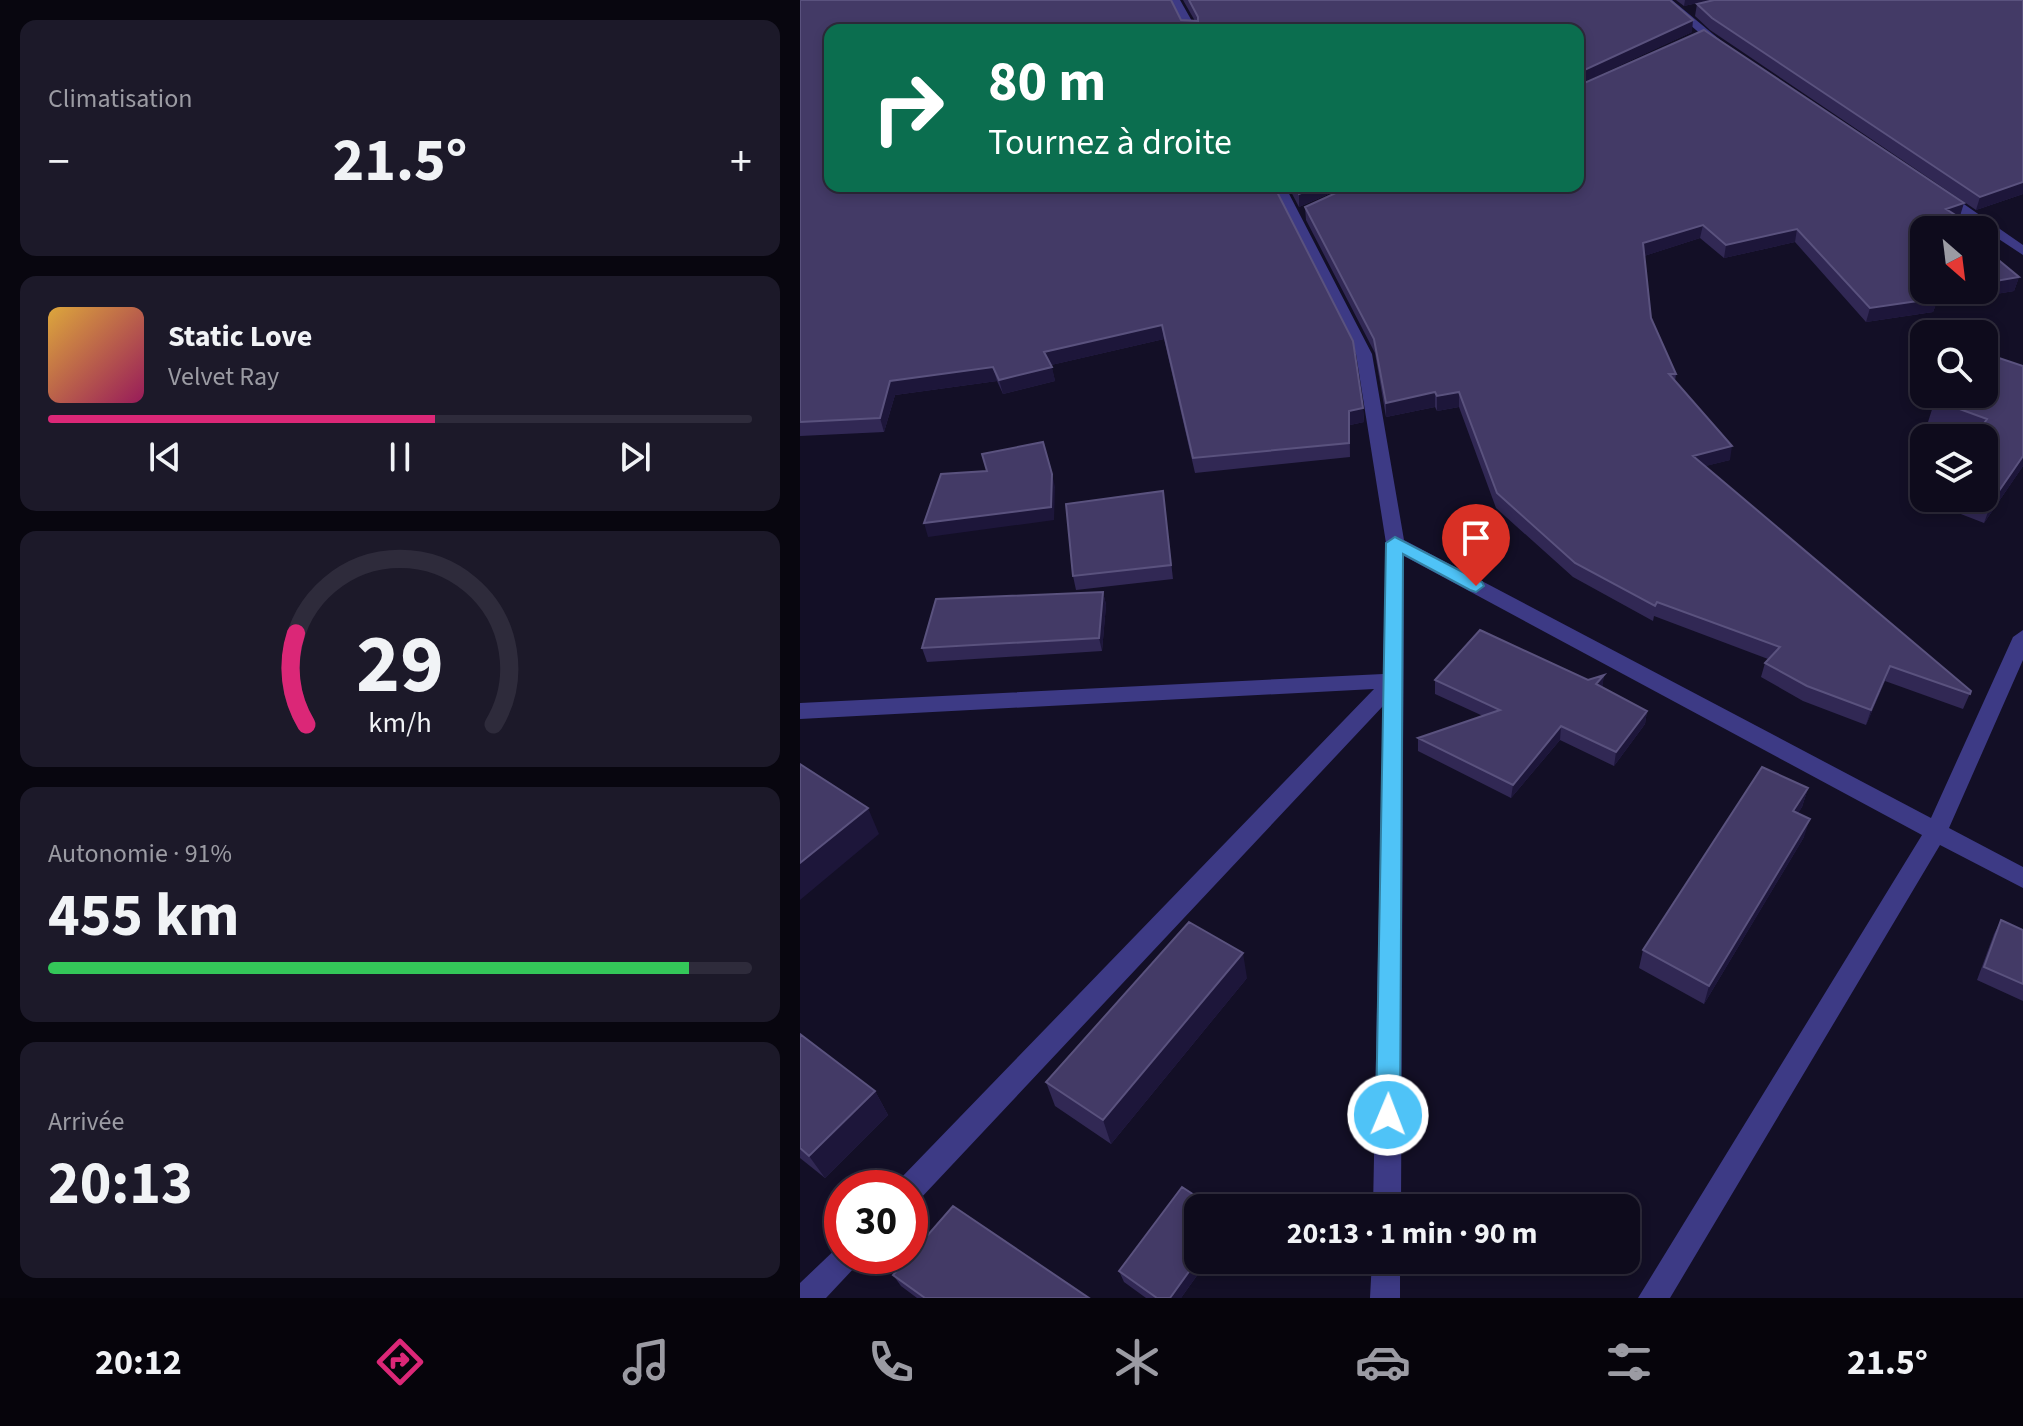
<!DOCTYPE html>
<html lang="fr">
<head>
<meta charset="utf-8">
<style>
  body { margin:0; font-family:"Source Sans 3",sans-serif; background:#1c1929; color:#f1f3f6; height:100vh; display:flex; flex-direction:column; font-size:30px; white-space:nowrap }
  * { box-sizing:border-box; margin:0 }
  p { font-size:26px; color:#9b9ba3 }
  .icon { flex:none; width:44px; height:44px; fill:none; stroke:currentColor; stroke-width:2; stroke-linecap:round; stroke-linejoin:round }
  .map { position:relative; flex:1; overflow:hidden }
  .sheet { display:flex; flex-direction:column; gap:20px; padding:20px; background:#08060f; width:800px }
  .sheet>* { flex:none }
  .top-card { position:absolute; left:24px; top:24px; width:760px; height:168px; border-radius:16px; box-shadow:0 4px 12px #0003,0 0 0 2px #2e2b3b; background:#0b6e4f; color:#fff; overflow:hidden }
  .needle { width:52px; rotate:152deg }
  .fabs { position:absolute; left:1110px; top:216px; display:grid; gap:16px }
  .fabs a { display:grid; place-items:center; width:88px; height:88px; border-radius:16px; background:#0e0b1c; box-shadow:0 4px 12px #0003,0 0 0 2px #2e2b3b; font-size:40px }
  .speed { position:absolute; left:24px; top:1170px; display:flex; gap:16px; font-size:40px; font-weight:700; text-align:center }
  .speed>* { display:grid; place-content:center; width:104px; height:104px; border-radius:50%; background:#0e0b1c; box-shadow:0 4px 12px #0003,0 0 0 2px #2e2b3b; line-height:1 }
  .speed .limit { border:12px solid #d22; background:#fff; color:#111 }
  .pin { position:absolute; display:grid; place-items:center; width:68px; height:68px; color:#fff; margin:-82px -34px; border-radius:50% 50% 50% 0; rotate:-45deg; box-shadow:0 0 8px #0007 }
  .pin .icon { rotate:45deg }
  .me { position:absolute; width:88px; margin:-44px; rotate:1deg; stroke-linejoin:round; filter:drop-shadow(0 0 6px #0008) }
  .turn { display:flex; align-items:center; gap:28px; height:168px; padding:0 32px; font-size:36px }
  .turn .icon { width:104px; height:104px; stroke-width:2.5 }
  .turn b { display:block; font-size:56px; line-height:68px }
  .big { font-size:60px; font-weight:700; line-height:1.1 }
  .sheet .widget { flex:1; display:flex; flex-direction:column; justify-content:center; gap:12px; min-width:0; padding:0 28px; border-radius:16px; background:#1c1929 }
  .sheet .dial { align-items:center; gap:0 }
  .dial svg { height:208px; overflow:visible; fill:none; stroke:#2e2b3b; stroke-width:7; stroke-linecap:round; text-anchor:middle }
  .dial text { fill:#f1f3f6; stroke:none }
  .song { display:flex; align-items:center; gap:24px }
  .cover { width:96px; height:96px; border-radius:12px; background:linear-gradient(135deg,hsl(40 70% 55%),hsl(330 70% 35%)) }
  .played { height:8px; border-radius:4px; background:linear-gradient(90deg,#db2777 55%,#2e2b3b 55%) }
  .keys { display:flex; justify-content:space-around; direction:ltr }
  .heat { display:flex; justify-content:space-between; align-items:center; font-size:44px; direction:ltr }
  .charge { height:12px; border-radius:6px; background:linear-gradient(90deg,#34c759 91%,#2e2b3b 0) }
  .trip { position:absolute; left:384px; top:1194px; width:456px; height:80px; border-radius:16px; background:#0e0b1c; box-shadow:0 4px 12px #0003,0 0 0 2px #2e2b3b; font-weight:700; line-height:80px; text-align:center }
  .menu { display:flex; height:128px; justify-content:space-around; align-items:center; background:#06040b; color:#9b9ba3 }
  .menu .icon { width:56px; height:56px }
  .menu .active { color:#db2777 }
  .menu b { font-size:36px; color:#f1f3f6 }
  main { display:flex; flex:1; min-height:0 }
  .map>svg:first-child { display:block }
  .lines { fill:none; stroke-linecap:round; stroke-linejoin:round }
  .street { fill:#3d3a85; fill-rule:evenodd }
  .wall { fill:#312854 }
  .shaded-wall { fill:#1d163a }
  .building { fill:#433a66; stroke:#5a527e; stroke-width:2 }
  .route { fill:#4fc3f7; stroke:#337fa1; stroke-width:2 }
</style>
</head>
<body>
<main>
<section class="sheet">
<div class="widget"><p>Climatisation</p>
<div class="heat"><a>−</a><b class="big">21.5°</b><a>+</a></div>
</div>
<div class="widget">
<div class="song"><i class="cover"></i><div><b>Static Love</b><p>Velvet Ray</p></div></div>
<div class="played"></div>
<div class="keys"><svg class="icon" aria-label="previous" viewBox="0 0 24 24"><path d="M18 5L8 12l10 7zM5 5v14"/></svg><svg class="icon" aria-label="pause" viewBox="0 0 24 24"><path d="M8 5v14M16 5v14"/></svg><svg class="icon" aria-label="next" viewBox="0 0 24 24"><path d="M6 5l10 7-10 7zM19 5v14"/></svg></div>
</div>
<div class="widget dial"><svg viewBox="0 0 100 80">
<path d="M14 69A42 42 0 1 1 86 69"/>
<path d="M14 69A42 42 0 0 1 10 34" stroke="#db2777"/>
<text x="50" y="56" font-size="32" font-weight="700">29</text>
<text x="50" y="72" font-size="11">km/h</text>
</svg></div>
<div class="widget"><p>Autonomie · 91%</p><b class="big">455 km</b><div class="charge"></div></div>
<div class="widget"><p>Arrivée</p><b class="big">20:13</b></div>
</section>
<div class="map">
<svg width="1223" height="1298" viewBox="0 0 1223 1298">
  <rect width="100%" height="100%" fill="#130f26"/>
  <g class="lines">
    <!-- street -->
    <path class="street" d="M 370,0 L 380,0 L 397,30 L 385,30 Z
      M 861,0 L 872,0 L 925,44 L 925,48 L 917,48 Z
      M 471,186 L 485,186 L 572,354 L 604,540 L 1131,818 L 1213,637 L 1223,630 L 1223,660 L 1149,828 L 1223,867 L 1223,888 L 1140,845 L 870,1298 L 838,1298 L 1122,835 L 604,556 L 601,1208 L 573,1208 L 583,706 L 120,1199 L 110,1203 L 110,1188 L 97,1188 L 100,1179 L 574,689 L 0,719 L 0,703 L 583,674 L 586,543 L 556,354 Z
      M 1135,191 L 1145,191 L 1223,245 L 1223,255 L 1135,197 Z
      M 42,1243 L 42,1256 L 60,1256 L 56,1266 L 26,1298 L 0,1298 L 0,1283 Z
      M 572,1260 L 600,1260 L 600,1298 L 570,1298 Z"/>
  </g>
  <!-- wall -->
  <path class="wall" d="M 0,0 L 395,21 L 383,0 L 871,0 L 892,32 L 779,84 L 1160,216 L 1124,230 L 1219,277 L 1214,291 L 1136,304 L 1133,312 L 1066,322 L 995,242 L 924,258 L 900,238 L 844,256 L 851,318 L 876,374 L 875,381 L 930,460 L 905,466 L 1171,691 L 1163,709 L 1085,681 L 1066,725 L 1003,701 L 961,677 L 965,663 L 968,659 L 854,616 L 853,621 L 773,577 L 696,508 L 659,407 L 637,411 L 635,407 L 586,417 L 575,353 L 506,220 L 505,207 L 778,186 L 30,30 L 563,408 L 564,422 L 550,425 L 550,457 L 395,473 L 364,339 L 251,365 L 255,381 L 203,394 L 197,381 L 95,395 L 84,432 L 0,436 Z
    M 876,0 L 911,0 L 884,6 Z
    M 897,4 L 1223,194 L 1176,210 L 910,30 L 895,16 Z
    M 488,186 L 547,186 L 499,207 Z
    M 1184,394 L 1223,466 L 1184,523 L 1135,504 L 1137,498 L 1184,498 L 1184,438 L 1171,438 L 1128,422 L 1135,400 Z
    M 363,491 L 373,579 L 276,590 L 273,576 Z
    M 303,592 L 306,605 L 302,651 L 127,662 L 122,648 Z
    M 804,675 L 802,687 L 847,711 L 845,724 L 814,766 L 760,740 L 711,798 L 618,751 L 618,738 L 683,716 L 635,694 L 635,680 L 788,680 Z
    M 1008,788 L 1002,807 L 998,813 L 1004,837 L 904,1004 L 839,968 L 843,950 Z
    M 1201,920 L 1223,930 L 1223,1001 L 1177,980 L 1194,934 Z
    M 447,978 L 311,1144 L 255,1106 L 246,1082 Z
    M 0,1034 L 75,1091 L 88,1115 L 25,1178 L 0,1158 Z
    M 408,1260 L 381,1298 L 346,1298 L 324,1282 L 319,1271 Z
    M 93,1275 L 289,1298 L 117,1298 L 101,1286 Z"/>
  <!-- shaded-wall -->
  <path class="shaded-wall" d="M 885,0 L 911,0 L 884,6 Z
    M 893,20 L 892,32 L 778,85 L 778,73 Z
    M 1223,182 L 1223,194 L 1176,210 L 1180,197 Z
    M 517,186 L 547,186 L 499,207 L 499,194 Z
    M 1164,203 L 1160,216 L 1142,222 L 1146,209 Z
    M 903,225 L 900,238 L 841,257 L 843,243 Z
    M 997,229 L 995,242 L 924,258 L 926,245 Z
    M 1219,277 L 1214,291 L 1136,304 L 1133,312 L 1066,322 L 1070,308 L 1142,290 L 1184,290 L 1184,283 Z
    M 362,325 L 364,339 L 247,366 L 244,352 Z
    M 193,367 L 197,381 L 95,395 L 84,432 L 80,418 L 90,381 Z
    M 252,367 L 255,381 L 203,394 L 199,380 Z
    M 635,392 L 635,407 L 586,417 L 586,403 Z
    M 659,392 L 659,407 L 637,411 L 637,396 Z
    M 563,408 L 564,422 L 550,425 L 550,457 L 549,411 Z
    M 932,446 L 930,460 L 890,470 L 893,456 Z
    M 1223,456 L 1223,466 L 1184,523 L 1192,501 Z
    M 252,474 L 255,487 L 254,520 L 128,537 L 124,523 Z
    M 303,592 L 306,605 L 302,651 L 299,638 Z
    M 1090,666 L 1085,681 L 1066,725 L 1071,710 Z
    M 804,675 L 802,689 L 796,684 Z
    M 847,711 L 845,724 L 814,766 L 816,752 Z
    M 761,726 L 760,740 L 711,798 L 713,785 Z
    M 1008,788 L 1002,807 L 988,830 L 993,811 Z
    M 68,808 L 79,834 L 0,900 L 0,863 Z
    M 1010,819 L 1004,837 L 904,1004 L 909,986 Z
    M 443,953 L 447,978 L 311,1144 L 303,1120 Z
    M 75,1091 L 88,1115 L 25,1178 L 9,1156 Z
    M 398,1260 L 408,1260 L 381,1298 L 370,1298 Z"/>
  <!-- building -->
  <path class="building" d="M 0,0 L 371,0 L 381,20 L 398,21 L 398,17 L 389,0 L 870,0 L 893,20 L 778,73 L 778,30 L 30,30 L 30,186 L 474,186 L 553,341 L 563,408 L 549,411 L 549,443 L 393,458 L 362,325 L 244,352 L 252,367 L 199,380 L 193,367 L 90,381 L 80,418 L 0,422 Z
    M 914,0 L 1223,0 L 1223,182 L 1180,197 L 912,18 L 897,4 Z
    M 904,30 L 1164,203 L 1146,209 L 1179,230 L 1124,230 L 1124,290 L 1142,290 L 1131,292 L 1138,298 L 1070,308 L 997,229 L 926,245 L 903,225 L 843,243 L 851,318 L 876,374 L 869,374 L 932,446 L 893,456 L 1171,691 L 1170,694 L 1090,666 L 1071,710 L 1007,686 L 965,663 L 980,647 L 857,602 L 855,606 L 775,563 L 697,493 L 659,392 L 637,396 L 635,392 L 586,403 L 574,339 L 505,207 L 551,186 L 778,186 L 778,84 L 780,85 Z
    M 494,186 L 517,186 L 499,194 Z
    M 1184,248 L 1219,277 L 1184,283 Z
    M 1184,353 L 1223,366 L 1223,456 L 1192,501 L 1184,498 L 1184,438 L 1174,438 L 1187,419 L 1135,400 L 1140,394 L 1184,394 Z
    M 243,442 L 252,474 L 251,507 L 124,523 L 141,474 L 187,471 L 182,454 Z
    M 363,491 L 371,565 L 273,576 L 266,504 Z
    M 303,592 L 299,638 L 122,648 L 136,599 Z
    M 680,630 L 788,680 L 804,675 L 796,684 L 847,711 L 816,752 L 761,726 L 713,785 L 618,738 L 700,710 L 635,680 Z
    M 0,764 L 68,808 L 0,863 Z
    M 962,767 L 1008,788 L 993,811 L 1010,819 L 909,986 L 843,950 Z
    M 1201,920 L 1223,930 L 1223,984 L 1184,967 Z
    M 389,922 L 443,953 L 303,1120 L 246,1082 Z
    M 0,1034 L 75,1091 L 9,1156 L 0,1148 Z
    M 382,1187 L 414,1208 L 398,1208 L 398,1259 L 370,1298 L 357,1298 L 319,1271 Z
    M 153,1206 L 289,1298 L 125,1298 L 93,1275 Z"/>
  <!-- route -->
  <path class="route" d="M 595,537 L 682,582 L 684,586 L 676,592 L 670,590 L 603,554 L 600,1115 L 597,1123 L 588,1126 L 579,1123 L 576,1115 L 586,543 Z"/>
</svg>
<div class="fabs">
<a><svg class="needle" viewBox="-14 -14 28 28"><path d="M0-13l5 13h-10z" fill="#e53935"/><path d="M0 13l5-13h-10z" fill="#9b9ba3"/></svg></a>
<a><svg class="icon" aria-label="search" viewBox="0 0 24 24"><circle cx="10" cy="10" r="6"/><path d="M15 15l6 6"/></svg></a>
<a><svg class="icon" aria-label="layers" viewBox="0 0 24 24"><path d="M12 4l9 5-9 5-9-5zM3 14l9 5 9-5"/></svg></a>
</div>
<div class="speed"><div class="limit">30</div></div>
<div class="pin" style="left:676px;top:586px;background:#d93025"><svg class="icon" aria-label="arrive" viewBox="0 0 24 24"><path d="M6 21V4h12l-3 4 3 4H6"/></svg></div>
<svg class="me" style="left:588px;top:1115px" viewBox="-20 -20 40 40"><circle r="17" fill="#4fc3f7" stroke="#fff" stroke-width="3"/><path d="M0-11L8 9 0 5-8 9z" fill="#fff"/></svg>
<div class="trip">20:13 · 1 min · 90 m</div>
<div class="top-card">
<div class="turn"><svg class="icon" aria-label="right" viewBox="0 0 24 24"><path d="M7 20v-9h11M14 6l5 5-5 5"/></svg><div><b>80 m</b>Tournez à droite</div></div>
</div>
</div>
</main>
<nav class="menu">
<b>20:12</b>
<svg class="icon active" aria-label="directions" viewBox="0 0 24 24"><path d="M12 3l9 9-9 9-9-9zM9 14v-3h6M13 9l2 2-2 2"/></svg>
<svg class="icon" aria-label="music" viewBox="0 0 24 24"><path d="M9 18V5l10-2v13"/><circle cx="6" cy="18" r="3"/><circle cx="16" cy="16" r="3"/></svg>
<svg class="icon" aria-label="phone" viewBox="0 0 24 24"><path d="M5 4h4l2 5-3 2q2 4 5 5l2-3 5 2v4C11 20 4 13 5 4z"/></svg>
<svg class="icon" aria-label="climate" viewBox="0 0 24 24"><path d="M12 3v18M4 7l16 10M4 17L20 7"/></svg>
<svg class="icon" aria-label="car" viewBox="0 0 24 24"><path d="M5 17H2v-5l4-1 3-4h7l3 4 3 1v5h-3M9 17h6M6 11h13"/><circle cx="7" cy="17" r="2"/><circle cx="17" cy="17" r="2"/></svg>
<svg class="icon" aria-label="filters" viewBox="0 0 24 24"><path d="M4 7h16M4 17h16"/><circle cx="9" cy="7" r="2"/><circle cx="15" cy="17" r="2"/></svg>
<b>21.5°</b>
</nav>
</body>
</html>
